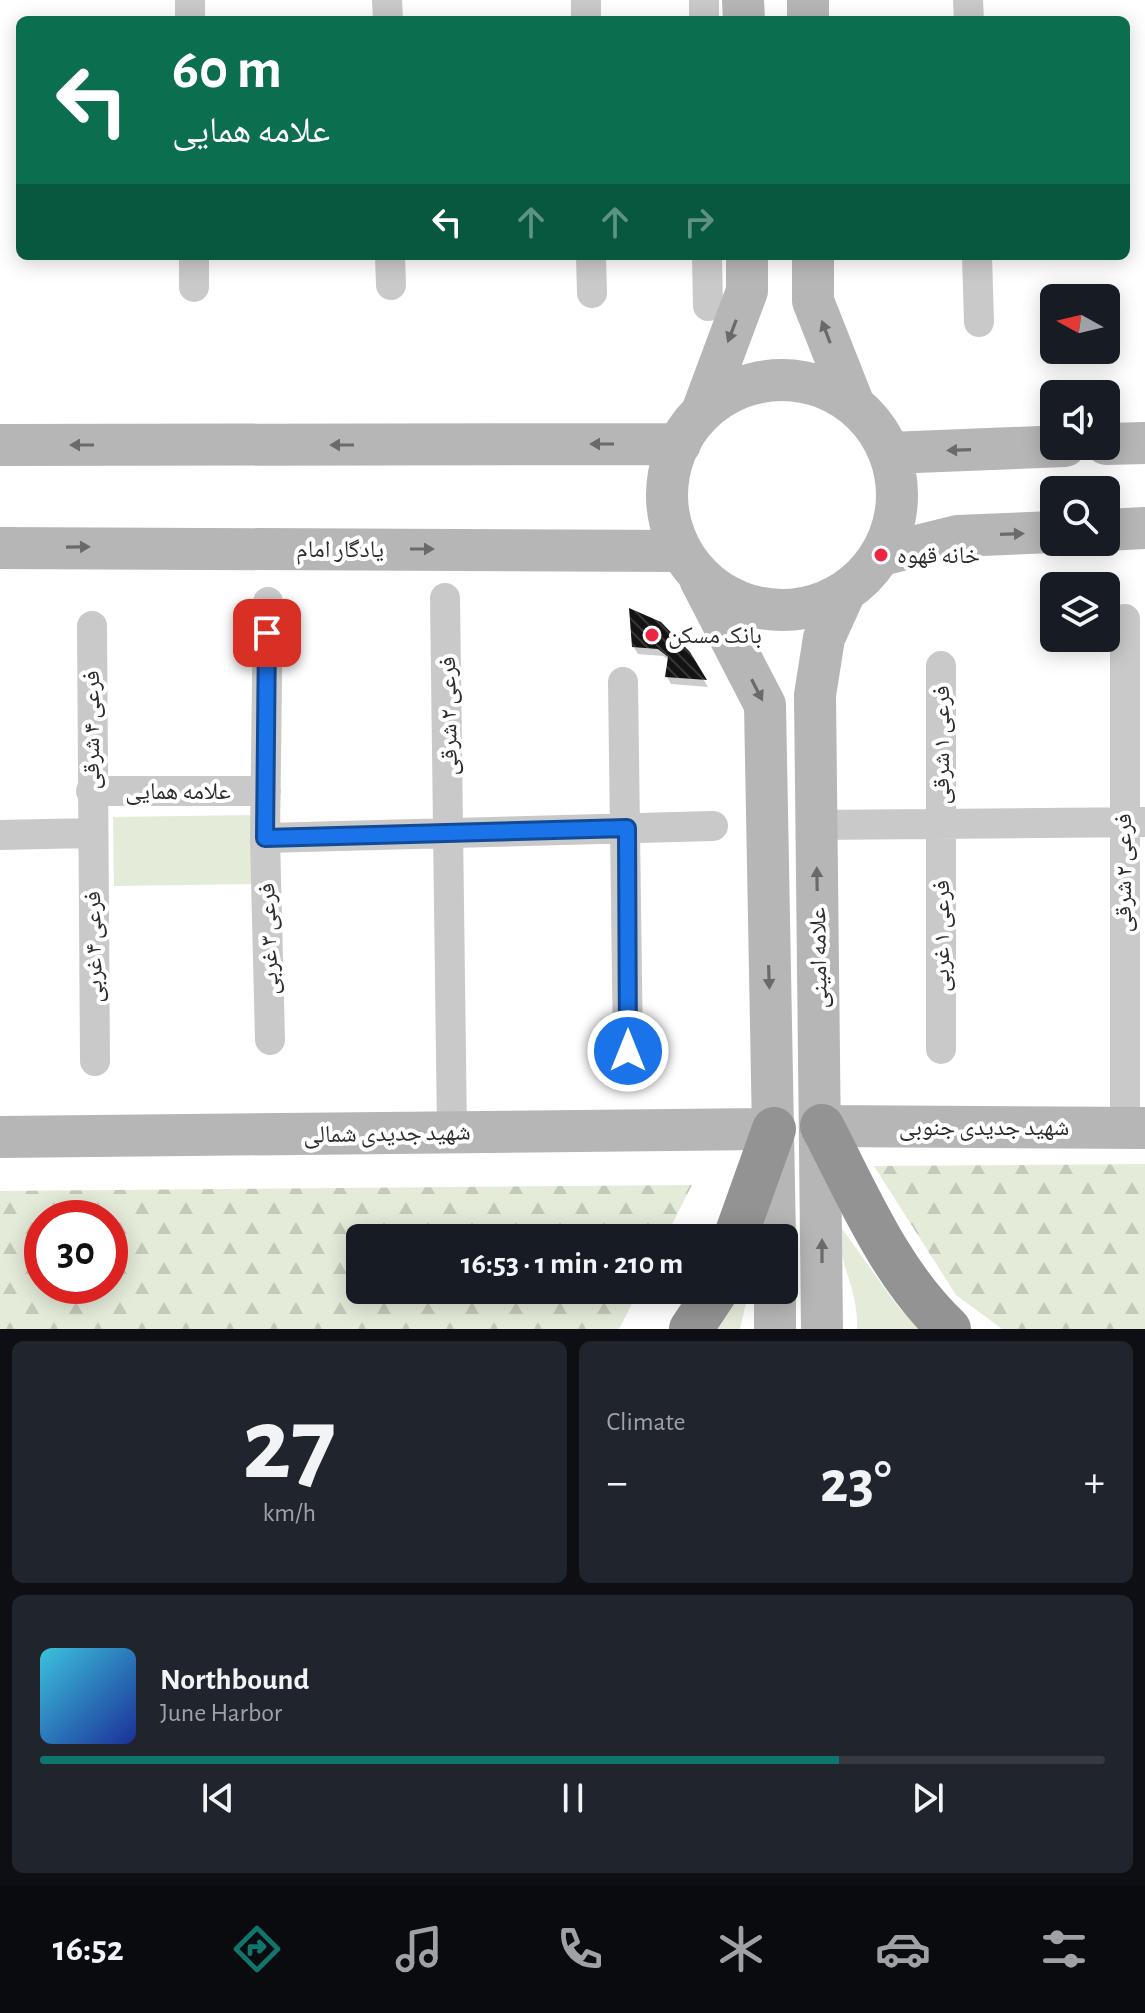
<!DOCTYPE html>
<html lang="en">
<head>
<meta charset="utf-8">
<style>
  body { margin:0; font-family:"Alegreya Sans","Noto Naskh Arabic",sans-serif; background:#20242c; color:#f1f3f6; height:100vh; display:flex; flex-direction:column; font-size:30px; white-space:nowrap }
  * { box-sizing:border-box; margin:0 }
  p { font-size:26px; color:#9ea1a6 }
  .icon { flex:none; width:44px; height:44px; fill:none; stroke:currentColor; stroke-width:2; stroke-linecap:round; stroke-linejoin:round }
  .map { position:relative; height:1329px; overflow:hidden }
  .side { display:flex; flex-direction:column; gap:12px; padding:12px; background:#0d0f14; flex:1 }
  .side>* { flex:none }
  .hud { position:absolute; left:16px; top:16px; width:1114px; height:244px; border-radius:12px; box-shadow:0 4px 20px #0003; background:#0b6e4f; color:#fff; overflow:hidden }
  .needle { width:52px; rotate:278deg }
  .tools { position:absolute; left:1040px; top:284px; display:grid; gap:16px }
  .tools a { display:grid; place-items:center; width:80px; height:80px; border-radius:12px; background:#171b24; box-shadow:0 4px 20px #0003; font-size:40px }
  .speed { position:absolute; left:24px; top:1200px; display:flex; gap:16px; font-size:40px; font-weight:700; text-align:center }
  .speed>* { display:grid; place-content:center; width:104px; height:104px; border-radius:50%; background:#171b24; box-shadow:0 4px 20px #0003; line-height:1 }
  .speed .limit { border:12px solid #d22; background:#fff; color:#111 }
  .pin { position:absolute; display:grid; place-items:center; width:68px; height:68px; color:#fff; margin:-34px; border-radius:16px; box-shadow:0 4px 12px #0006 }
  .me { position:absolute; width:88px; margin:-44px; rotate:0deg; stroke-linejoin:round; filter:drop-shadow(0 0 6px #0008) }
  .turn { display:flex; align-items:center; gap:28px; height:168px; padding:0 24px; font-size:36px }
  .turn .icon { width:104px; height:104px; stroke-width:2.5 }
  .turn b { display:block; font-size:56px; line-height:68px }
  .lanes { display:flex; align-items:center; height:76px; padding:0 24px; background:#0003; justify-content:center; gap:40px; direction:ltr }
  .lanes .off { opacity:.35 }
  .big { font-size:60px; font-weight:600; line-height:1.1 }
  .side .widget { flex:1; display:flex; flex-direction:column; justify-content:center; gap:12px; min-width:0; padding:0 28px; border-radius:12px; background:#20242c }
  .side .dial { align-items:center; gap:0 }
  .dial b { font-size:104px; line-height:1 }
  .song { display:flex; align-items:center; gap:24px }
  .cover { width:96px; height:96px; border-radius:12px; background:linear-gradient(135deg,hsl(190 70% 55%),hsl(230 70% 35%)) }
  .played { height:8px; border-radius:4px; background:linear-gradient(90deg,#0f766e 75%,#363941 75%) }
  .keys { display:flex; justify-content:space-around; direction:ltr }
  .heat { display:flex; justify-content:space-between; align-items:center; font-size:44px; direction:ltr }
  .side .tiles { flex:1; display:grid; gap:12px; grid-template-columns:1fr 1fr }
  .widget:last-child { grid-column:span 2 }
  .trip { position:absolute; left:346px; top:1224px; width:452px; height:80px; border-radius:12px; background:#171b24; box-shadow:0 4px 20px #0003; font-weight:600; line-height:80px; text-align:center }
  .tabs { display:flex; height:128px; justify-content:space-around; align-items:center; background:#090b0e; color:#9ea1a6 }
  .tabs .icon { width:56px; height:56px }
  .tabs .current { color:#0f766e }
  .tabs b { font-size:36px; color:#f1f3f6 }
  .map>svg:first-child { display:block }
  .forest { fill:url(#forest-firs); fill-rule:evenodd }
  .park { fill:#e4ebd9 }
  .shadow { fill:#0003 }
  .building { fill:url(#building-back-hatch) }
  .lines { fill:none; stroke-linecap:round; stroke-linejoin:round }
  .street { stroke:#c9c9c9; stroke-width:30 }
  .secondary { stroke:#b6b6b6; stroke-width:42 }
  .highway { stroke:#939393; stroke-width:44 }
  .oneway { fill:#6a6a6a }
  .route-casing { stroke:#114b97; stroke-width:20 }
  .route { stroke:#1a73e8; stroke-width:14 }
  .poi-dot { fill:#ec2545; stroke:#fff; stroke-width:3 }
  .labels { text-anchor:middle; stroke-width:8; stroke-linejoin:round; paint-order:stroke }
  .street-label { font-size:24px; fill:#2c2c2c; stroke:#fff }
  .poi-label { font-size:24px; fill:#2c2c2c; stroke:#fff; text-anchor:start }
</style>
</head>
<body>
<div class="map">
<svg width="1145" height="1329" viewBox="0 0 1145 1329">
  <defs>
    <pattern id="forest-firs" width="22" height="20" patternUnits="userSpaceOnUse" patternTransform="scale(2)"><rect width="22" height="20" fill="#e4ebd9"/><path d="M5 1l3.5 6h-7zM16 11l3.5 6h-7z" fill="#c4caba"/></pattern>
    <pattern id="building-back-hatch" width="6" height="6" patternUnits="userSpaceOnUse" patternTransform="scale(2)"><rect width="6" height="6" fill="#131313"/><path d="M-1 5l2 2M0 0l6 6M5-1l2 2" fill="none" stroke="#363636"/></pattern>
  </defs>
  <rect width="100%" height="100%" fill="#fff"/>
  <!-- forest -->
  <path class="forest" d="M 1145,1164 L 1145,1329 L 1002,1329 L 956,1295 L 874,1166 Z
    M 692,1185 L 665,1238 L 360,1238 L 360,1290 L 639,1290 L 619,1329 L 0,1329 L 0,1191 ZM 42,1218 L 110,1218 L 110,1286 L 42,1286 Z"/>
  <!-- park -->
  <path class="park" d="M 253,815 L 254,884 L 114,886 L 113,817 Z
    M 838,1223 L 896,1304 L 919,1329 L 857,1329 C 859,1290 837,1261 838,1223 Z
    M 728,1290 L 749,1290 L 740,1329 L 709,1329 Z"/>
  <!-- shadow -->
  <path class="shadow" d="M 631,611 L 688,653 L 708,687 L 671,684 L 667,677 L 669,660 L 663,656 L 638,654 L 633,646 Z"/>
  <!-- building -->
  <path class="building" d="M 629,608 L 661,622 L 690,652 L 707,680 L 665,677 L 668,657 L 658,649 L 632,647 Z"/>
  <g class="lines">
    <!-- street -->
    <path class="street" d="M 190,0 L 190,20
      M 387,0 L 388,20
      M 586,0 L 586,20
      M 704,0 L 704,20
      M 968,0 L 969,20
      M 194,256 L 194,287
      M 390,256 L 391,285
      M 591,256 L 592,293
      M 707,256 L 708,306
      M 977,256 L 979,322
      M 445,598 L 452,1132
      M 268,602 L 265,838 L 270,1040
      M 92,626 L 95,1061
      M 623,682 L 628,1051
      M 91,791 L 266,791
      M 815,825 L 1145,822
      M 0,835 L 91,833
      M 265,838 L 713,826
      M 941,1049 L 941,666
      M 1125,1127 L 1125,619"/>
    <!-- secondary -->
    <path class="secondary" d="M 743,0 L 744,20
      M 808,0 L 808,20
      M 813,256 L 813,301 L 854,405
      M667 495a115 115 0 1 1 230 0a115 115 0 1 1-230 0Z
      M 703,409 L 747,291 L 747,256
      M 1106,444 L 1145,443
      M 0,445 L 680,444
      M 890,453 L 1065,446
      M 1106,530 L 1145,528
      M 0,548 L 681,551
      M 881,555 L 958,536 L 1054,532
      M 700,579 L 765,705 L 775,1238
      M 822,1126 L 1145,1128
      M 0,1137 L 774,1129
      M 775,1290 L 775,1329
      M 822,1329 L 815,695 L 824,638 L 845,592"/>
    <!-- highway -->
    <path class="highway" d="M 822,1126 C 859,1197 890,1273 949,1329
      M 735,1238 L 774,1129
      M 691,1329 L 717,1290"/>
  </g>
  <!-- one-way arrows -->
  <defs><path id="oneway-solid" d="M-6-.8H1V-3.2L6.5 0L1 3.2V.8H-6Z" transform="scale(2)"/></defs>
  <g class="oneway">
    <use href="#oneway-solid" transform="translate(732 331) rotate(111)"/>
    <use href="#oneway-solid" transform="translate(826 332) rotate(-111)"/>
    <use href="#oneway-solid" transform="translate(602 444) rotate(180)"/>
    <use href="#oneway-solid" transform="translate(82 445) rotate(180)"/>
    <use href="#oneway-solid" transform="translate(342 445) rotate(180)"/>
    <use href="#oneway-solid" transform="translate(959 450) rotate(178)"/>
    <use href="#oneway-solid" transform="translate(1012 534) rotate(-2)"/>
    <use href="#oneway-solid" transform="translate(78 547) rotate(-1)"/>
    <use href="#oneway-solid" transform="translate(422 549)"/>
    <use href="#oneway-solid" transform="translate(757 690) rotate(63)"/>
    <use href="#oneway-solid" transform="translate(817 879) rotate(-91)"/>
    <use href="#oneway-solid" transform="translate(769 977) rotate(88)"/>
    <use href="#oneway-solid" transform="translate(822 1251) rotate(-90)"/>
  </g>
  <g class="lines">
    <!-- route casing -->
    <g class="route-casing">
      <path id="route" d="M 267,633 L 265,838 L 627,828 L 628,1051"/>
    </g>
    <!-- route -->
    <use href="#route" class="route"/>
  </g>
  <!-- markers -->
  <g class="poi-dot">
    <circle cx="881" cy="555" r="8"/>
    <circle cx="652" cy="635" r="8"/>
  </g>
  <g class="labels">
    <!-- street labels -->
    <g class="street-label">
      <text x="340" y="557">یادگار امام</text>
      <text transform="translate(448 716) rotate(-91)" y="8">فرعی ۲ شرقی</text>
      <text transform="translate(91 730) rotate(-90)" y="8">فرعی ۴ شرقی</text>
      <text transform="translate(941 745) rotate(-90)" y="8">فرعی ۱ شرقی</text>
      <text x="178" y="799">علامه همایی</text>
      <text transform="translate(1123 873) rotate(-90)" y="8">فرعی ۲ شرقی</text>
      <text transform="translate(941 936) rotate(-90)" y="8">فرعی ۱ غربی</text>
      <text transform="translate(268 939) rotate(-92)" y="8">فرعی ۳ غربی</text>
      <text transform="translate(93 947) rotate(-91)" y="8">فرعی ۴ غربی</text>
      <text transform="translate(818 958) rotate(-91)" y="8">علامه امینی</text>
      <text x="984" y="1135">شهید جدیدی جنوبی</text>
      <text transform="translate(387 1133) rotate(-1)" y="8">شهید جدیدی شمالی</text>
    </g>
    <!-- poi labels -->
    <g class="poi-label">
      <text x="897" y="563">خانه قهوه</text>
      <text x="668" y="643">بانک مسکن</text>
    </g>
  </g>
</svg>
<div class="tools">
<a><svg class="needle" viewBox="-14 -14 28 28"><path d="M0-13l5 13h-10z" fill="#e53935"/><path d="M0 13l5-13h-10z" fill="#9ea1a6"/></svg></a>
<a><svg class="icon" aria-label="sound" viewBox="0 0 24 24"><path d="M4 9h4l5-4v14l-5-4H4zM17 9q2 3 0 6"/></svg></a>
<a><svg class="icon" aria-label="search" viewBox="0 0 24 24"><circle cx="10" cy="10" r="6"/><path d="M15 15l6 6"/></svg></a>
<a><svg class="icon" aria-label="layers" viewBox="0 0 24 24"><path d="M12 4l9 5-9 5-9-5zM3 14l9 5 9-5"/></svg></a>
</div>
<div class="speed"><div class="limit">30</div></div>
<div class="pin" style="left:267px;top:633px;background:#d93025"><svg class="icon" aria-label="arrive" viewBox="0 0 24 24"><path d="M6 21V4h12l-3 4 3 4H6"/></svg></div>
<svg class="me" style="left:628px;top:1051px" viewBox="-20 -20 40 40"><circle r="17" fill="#1a73e8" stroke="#fff" stroke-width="3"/><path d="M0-11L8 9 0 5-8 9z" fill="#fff"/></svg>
<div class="trip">16:53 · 1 min · 210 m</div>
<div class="hud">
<div class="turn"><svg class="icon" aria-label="left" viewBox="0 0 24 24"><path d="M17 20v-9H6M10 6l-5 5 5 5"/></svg><div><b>60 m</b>علامه همایی</div></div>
<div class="lanes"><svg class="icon" aria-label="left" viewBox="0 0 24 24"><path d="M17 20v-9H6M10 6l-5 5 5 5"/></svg><svg class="icon off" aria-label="ahead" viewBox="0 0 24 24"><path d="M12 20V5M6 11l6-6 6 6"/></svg><svg class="icon off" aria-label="ahead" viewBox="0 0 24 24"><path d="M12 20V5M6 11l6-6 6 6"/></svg><svg class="icon off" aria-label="right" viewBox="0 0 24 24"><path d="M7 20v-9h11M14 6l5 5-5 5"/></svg></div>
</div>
</div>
<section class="side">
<div class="tiles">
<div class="widget dial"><b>27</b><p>km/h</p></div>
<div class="widget"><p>Climate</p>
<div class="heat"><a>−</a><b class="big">23°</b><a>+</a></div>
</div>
<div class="widget">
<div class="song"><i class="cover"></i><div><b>Northbound</b><p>June Harbor</p></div></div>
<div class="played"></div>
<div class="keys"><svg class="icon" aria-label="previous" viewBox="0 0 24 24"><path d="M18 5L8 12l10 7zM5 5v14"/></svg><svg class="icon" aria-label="pause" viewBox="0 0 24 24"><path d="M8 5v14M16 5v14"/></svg><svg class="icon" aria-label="next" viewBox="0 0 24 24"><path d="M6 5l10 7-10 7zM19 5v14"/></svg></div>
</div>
</div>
</section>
<nav class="tabs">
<b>16:52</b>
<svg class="icon current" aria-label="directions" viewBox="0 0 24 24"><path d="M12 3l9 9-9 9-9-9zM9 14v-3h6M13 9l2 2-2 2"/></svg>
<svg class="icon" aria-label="music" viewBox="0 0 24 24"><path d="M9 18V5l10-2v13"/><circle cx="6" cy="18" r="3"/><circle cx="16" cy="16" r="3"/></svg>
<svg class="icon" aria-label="phone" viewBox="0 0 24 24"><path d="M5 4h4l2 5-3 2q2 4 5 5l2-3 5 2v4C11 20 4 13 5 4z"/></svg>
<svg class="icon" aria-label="climate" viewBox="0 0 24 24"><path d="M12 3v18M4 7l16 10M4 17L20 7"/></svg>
<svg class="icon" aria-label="car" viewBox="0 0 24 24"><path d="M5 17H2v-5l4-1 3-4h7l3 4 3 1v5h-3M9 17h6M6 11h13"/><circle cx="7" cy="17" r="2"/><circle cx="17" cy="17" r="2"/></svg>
<svg class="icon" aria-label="filters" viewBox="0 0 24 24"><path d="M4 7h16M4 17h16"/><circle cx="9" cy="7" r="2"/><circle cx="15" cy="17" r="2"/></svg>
</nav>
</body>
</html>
